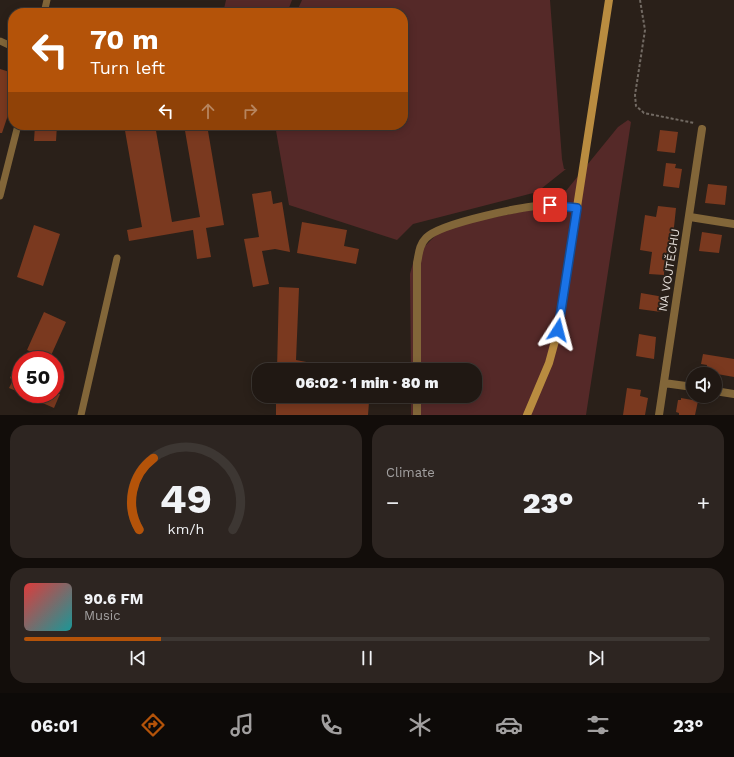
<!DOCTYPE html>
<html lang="en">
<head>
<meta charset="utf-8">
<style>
  body { margin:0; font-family:"Work Sans",sans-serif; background:#2d2521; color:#f1f3f6; height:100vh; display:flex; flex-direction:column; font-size:15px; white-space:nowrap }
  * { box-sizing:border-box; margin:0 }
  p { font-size:13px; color:#a2a0a0 }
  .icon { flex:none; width:22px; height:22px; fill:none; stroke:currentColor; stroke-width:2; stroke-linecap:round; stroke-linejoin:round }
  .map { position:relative; height:415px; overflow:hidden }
  .panel { display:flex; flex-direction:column; gap:10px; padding:10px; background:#120d0a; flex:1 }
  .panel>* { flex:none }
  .hud { position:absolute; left:8px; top:8px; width:400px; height:122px; border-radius:16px; box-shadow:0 2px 10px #0003,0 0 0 1px #3d3733; background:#b45309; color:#fff; overflow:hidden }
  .controls { position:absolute; left:686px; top:367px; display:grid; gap:8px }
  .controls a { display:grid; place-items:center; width:36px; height:36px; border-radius:50%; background:#201813; box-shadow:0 2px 10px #0003,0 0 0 1px #3d3733; font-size:20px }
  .speed { position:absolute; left:12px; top:351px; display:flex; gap:8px; font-size:20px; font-weight:700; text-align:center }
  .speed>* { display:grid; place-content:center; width:52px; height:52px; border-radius:50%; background:#201813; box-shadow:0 2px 10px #0003,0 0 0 1px #3d3733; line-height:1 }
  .speed .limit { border:6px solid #d22; background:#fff; color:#111 }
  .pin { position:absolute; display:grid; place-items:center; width:34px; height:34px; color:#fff; margin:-17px; border-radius:8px; box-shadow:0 2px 6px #0006 }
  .me { position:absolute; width:44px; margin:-22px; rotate:9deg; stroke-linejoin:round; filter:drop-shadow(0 0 3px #0008) }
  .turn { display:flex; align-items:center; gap:14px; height:84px; padding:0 16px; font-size:18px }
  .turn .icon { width:52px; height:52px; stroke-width:2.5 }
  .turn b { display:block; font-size:28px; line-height:34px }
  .lanes { display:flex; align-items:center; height:38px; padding:0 16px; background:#0003; justify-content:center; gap:20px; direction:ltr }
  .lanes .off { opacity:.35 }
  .big { font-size:30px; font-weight:800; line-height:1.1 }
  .panel .card { flex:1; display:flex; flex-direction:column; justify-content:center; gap:6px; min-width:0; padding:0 14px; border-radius:16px; background:#2d2521 }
  .panel .dial { align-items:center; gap:0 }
  .dial svg { height:104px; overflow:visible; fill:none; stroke:#3d3733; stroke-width:7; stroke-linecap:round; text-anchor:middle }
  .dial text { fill:#f1f3f6; stroke:none }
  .song { display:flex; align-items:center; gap:12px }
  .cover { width:48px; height:48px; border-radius:6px; background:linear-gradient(135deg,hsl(0 70% 55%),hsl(180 70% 35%)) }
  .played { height:4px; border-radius:2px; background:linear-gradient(90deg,#b45309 20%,#3d3733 20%) }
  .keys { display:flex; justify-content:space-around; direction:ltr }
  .heat { display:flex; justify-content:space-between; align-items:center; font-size:22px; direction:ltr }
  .panel .tiles { flex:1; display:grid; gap:10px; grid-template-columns:1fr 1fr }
  .card:last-child { grid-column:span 2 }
  .trip { position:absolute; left:252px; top:363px; width:230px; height:40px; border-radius:16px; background:#201813; box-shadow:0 2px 10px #0003,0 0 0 1px #3d3733; font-weight:800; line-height:40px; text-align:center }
  .tabs { display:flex; height:64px; justify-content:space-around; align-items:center; background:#0d0a08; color:#a2a0a0 }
  .tabs .icon { width:28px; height:28px }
  .tabs .current { color:#b45309 }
  .tabs b { font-size:18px; color:#f1f3f6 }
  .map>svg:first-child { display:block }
  .green { fill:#552928 }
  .building { fill:#7a391f }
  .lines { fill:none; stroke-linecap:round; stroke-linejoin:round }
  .path { stroke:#726a63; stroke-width:2; stroke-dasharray:3 2; stroke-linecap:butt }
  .service { stroke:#826639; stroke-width:7 }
  .minor { stroke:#826639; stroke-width:8 }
  .secondary { stroke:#b98c40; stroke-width:8 }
  .route-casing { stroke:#114b97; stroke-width:10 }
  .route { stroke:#1a73e8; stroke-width:7 }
  .labels { text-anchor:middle; stroke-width:4; stroke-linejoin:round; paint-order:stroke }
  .street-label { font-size:12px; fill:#e3dcd7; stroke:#2a2019 }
</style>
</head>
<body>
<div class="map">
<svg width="734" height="415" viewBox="0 0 734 415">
  <rect width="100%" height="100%" fill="#2a2019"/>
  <!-- green -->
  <path class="green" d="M 226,0 L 292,0 L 287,13 L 223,13 Z
    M 302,0 L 550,0 L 562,159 L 564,169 L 566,169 L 537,192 L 413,224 L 397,240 L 289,205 L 275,125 L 403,125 L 403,13 L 296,13 Z
    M 628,120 L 631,122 L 586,415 L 411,415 L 411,396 L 475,396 L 475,370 L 411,370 L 410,274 L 415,256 L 439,232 L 457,225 L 539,208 L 561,197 L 618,127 Z"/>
  <!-- building -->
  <path class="building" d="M 0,69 L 13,73 L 13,100 L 2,133 L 0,133 Z
    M 35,125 L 57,125 L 56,141 L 34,141 Z
    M 124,125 L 155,125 L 172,222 L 200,217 L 184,125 L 207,125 L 224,225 L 206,228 L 211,257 L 197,259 L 193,230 L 129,241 L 127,230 L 142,227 Z
    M 660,130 L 678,132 L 675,153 L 657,151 Z
    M 666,163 L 676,164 L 675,168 L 682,169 L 679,188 L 663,186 Z
    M 708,184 L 727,186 L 725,205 L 705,203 Z
    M 271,191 L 273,204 L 282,202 L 290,252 L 275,249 L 262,251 L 269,284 L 253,287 L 244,239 L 259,237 L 252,194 Z
    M 658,206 L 676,208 L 672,246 L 671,246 L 667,272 L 664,272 L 664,275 L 649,274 L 652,252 L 640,250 L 645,215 L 656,217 Z
    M 302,222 L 347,230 L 344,246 L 359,249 L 356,264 L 297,253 Z
    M 34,225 L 60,234 L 43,286 L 17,277 Z
    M 702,232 L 722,235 L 719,253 L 699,251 Z
    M 279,287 L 299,288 L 296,360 L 322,365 L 321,370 L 277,370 Z
    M 641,293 L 658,296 L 667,300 L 662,305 L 661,312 L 639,309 Z
    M 44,312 L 66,322 L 49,360 L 27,350 Z
    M 639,334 L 656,337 L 654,359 L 636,356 Z
    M 703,354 L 734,359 L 734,377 L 706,372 L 707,365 L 701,364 Z
    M 21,362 L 21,393 L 9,388 L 13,380 L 10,378 L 14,369 L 17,370 Z
    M 627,388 L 641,390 L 640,396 L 648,398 L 645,415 L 623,415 Z
    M 22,394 L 60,394 L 54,408 Z
    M 276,398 L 369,402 L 368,415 L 276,415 Z
    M 681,398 L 698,401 L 695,415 L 679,415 L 679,413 L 676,412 L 678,400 L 681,400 Z"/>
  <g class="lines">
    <!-- path -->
    <path class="path" d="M 640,0 L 645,30 L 635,95 L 636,106 L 644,113 L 694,123"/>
    <!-- service -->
    <path class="service" d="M 44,13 L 47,0
      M 0,41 L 13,47
      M 0,196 L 18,125
      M 81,415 L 117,258"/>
    <!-- minor -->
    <path class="minor" d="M 690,217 L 734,224
      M 417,370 L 417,263 C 419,254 419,245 426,238 C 440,223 528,205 550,205 C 559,205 568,207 577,208
      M 664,383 L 693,387
      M 715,391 L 734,394
      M 417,415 L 417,396
      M 659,415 L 702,129"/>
    <!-- secondary -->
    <path class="secondary" d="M 527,415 L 549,363 L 558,330 L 609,0"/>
  </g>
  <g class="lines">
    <!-- route casing -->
    <g class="route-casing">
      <path id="route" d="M 550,205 L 577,208 L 558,330"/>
    </g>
    <!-- route -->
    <use href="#route" class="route"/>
  </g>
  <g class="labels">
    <!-- street labels -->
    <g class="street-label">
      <text transform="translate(669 270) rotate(-81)" y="4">NA VOJTĚCHU</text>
    </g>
  </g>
</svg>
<div class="controls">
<a><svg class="icon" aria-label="sound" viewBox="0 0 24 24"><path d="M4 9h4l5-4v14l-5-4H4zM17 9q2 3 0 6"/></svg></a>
</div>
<div class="speed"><div class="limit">50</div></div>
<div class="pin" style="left:550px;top:205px;background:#d93025"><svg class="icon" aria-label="arrive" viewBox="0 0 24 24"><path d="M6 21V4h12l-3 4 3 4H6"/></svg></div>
<svg class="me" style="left:558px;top:330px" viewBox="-20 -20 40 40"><path d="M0-17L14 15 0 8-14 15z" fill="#1a73e8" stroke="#fff" stroke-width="4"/></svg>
<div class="trip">06:02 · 1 min · 80 m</div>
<div class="hud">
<div class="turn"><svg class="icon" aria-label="left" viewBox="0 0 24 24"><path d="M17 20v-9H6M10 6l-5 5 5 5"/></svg><div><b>70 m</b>Turn left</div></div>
<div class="lanes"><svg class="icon" aria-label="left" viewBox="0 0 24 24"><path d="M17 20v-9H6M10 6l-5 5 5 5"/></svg><svg class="icon off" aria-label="ahead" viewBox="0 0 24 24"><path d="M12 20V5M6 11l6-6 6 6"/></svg><svg class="icon off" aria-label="right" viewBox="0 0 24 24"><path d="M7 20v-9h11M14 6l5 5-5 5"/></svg></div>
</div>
</div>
<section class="panel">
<div class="tiles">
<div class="card dial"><svg viewBox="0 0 100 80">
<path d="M14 69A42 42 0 1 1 86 69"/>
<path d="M14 69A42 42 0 0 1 25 14" stroke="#b45309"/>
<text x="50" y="56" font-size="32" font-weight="700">49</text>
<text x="50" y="72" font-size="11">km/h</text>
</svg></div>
<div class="card"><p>Climate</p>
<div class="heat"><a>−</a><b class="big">23°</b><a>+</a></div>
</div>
<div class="card">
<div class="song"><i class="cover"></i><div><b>90.6 FM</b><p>Music</p></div></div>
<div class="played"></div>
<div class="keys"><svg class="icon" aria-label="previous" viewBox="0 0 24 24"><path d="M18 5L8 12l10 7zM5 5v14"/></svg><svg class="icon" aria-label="pause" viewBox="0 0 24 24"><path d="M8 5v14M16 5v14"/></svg><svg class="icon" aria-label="next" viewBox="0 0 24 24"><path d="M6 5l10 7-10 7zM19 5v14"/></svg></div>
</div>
</div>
</section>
<nav class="tabs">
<b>06:01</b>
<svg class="icon current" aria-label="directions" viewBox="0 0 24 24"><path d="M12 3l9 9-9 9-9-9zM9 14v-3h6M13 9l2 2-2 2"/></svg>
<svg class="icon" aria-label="music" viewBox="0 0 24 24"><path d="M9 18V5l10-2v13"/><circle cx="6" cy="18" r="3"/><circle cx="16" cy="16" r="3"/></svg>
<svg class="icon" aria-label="phone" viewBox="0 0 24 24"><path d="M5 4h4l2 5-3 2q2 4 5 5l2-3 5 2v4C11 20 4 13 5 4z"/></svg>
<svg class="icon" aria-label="climate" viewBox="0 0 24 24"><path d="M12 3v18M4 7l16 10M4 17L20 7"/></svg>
<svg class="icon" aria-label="car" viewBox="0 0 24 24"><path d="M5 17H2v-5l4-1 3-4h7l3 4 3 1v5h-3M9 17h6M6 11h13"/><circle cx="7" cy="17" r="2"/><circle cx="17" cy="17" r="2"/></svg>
<svg class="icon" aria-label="filters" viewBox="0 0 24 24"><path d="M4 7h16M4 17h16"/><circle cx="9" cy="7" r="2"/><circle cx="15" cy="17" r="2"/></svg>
<b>23°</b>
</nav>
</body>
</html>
